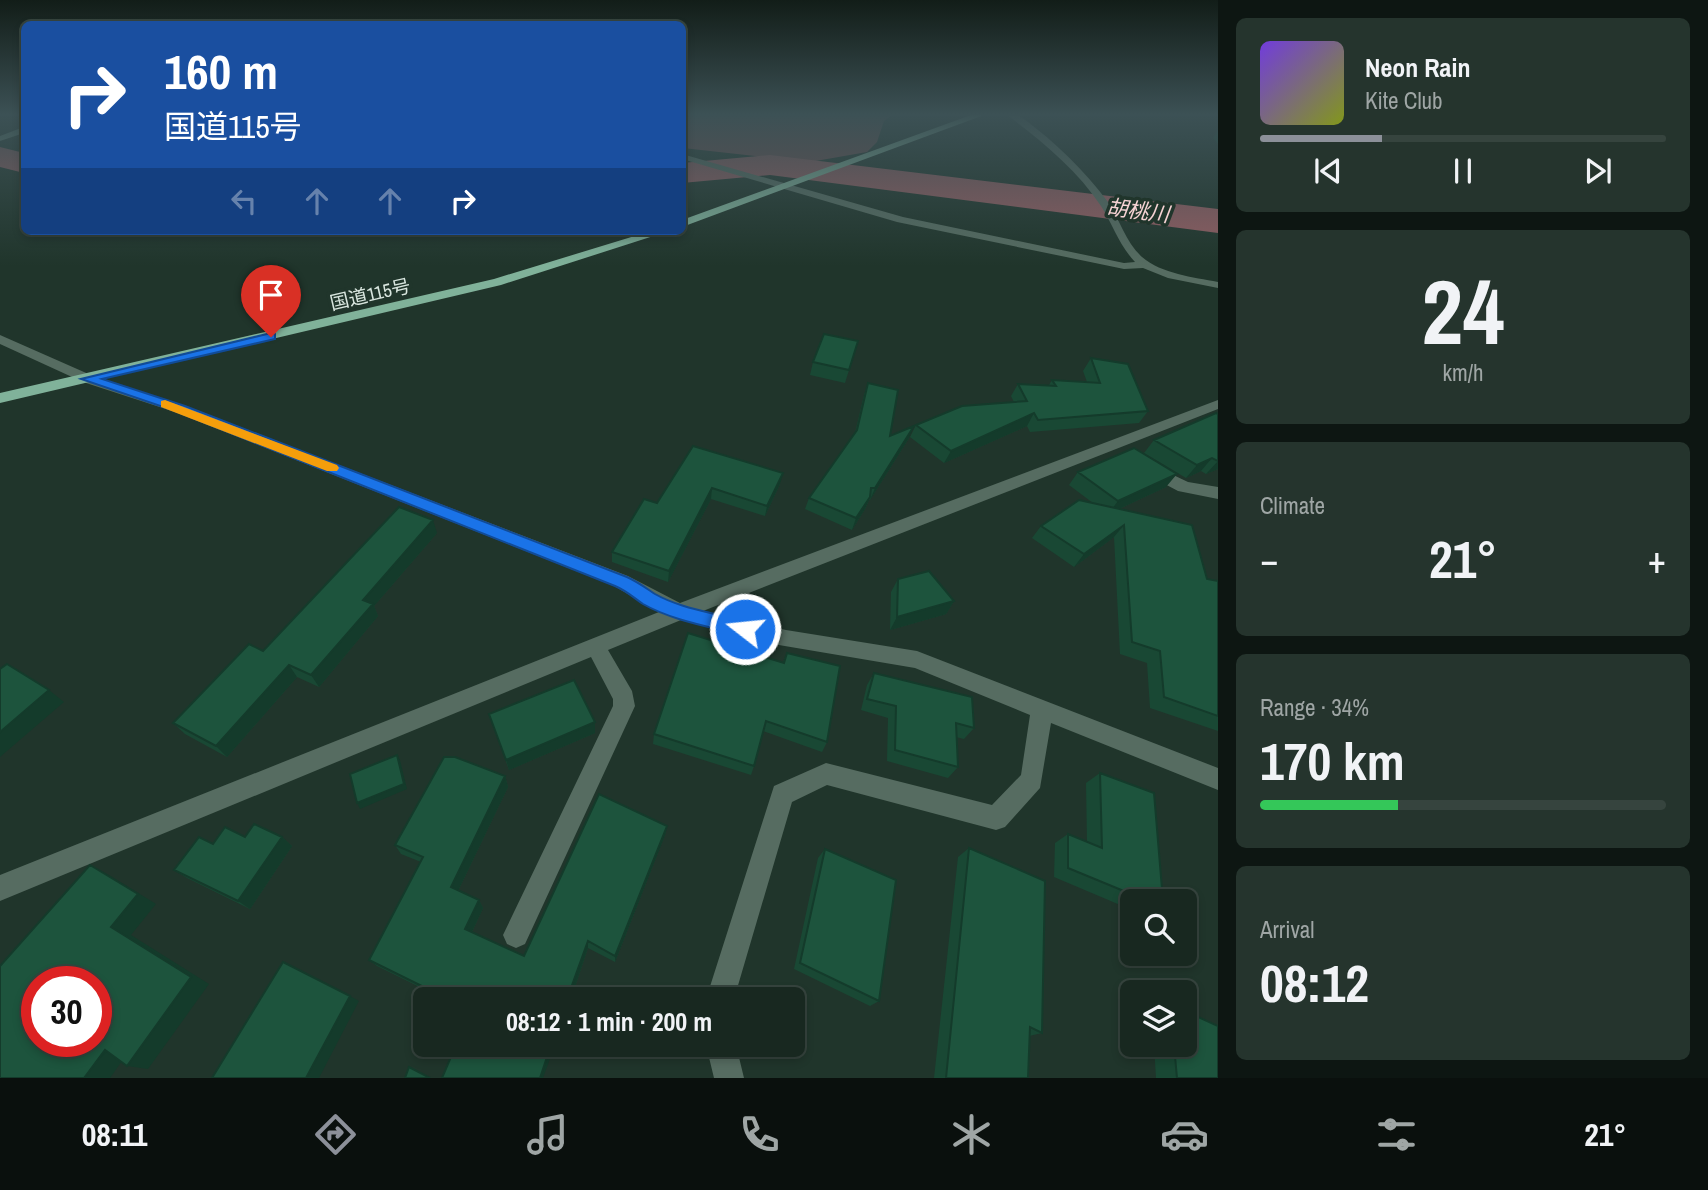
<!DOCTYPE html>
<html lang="en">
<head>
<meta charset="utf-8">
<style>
  body { margin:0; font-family:"Archivo Narrow","Noto Sans JP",sans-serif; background:#25342d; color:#f1f3f6; height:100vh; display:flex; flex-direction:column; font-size:26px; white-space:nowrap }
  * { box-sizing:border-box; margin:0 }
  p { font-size:23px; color:#9fa6a5 }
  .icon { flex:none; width:38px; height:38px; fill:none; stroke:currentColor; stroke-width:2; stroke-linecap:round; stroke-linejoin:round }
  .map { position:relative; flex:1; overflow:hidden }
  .side { display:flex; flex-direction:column; gap:18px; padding:18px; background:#0d1612; width:490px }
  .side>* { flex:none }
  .banner { position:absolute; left:21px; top:21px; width:665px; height:214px; border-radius:10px; box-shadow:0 4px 10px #0003,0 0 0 2px #36443e; background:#1a4fa0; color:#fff; overflow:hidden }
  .fabs { position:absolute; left:1120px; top:889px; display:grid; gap:14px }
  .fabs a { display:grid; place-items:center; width:77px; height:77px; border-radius:10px; background:#182820; box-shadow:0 4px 10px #0003,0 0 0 2px #36443e; font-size:35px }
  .speed { position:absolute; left:21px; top:966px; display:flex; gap:14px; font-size:35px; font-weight:700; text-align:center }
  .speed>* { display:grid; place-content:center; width:91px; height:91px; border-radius:50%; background:#182820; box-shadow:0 4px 10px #0003,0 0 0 2px #36443e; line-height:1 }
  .speed .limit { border:10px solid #d22; background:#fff; color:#111 }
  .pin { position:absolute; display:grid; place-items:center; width:60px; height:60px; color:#fff; margin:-72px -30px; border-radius:50% 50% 50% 0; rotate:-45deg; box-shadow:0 0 7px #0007 }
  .pin .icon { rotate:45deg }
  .me { position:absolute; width:77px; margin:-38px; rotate:286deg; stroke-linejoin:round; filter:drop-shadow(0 0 5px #0008) }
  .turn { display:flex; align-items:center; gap:24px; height:147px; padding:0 28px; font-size:32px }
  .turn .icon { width:91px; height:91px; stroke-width:2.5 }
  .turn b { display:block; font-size:49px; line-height:60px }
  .lanes { display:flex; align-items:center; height:66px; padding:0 28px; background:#0003; justify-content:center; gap:35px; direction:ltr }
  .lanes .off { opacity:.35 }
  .big { font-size:52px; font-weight:700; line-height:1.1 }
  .side .card { flex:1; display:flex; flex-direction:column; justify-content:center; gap:10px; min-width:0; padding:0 24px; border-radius:10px; background:#25342d }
  .side .dial { align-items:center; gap:0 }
  .dial b { font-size:91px; line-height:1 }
  .song { display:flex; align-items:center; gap:21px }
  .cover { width:84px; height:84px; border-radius:10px; background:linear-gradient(135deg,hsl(260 70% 55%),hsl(70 70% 35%)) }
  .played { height:7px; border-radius:4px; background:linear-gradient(90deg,#8c9099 30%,#36443e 30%) }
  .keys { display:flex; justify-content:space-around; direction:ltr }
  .heat { display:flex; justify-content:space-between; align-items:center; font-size:38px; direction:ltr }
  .charge { height:10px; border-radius:5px; background:linear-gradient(90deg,#34c759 34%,#36443e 0) }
  .trip { position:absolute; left:413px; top:987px; width:392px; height:70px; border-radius:10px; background:#182820; box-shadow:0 4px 10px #0003,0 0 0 2px #36443e; font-weight:700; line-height:70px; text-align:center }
  .dock { display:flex; height:112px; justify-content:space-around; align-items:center; background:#0a100d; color:#9fa6a5 }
  .dock .icon { width:49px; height:49px }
  .dock .current { color:#8c9099 }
  .dock b { font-size:32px; color:#f1f3f6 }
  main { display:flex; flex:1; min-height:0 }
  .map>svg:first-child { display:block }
  .green { fill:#714d4f }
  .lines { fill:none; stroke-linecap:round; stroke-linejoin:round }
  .river { fill:#925d61; fill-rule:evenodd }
  .minor { fill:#566c61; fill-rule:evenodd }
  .secondary { fill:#6a8d7c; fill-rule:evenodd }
  .trunk { fill:#80b29a; fill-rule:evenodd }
  .wall { fill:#194834 }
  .shaded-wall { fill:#143b2b }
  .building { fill:#1d543d; stroke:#143b2b; stroke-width:2; fill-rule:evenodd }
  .route { fill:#1a73e8; stroke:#114b97; stroke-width:2 }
  .slow { fill:#f59e0b }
  .labels { text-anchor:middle; stroke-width:7; stroke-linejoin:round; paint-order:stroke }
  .far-street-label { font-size:19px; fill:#d9e6df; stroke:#20352b }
  .far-water-label { font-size:21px; font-style:italic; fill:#f6d3d4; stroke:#20352b }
</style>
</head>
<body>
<main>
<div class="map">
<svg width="1218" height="1078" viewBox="0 0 1218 1078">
  <rect width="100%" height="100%" fill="#20352b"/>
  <!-- green -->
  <path class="green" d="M 683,115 L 892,115 L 884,121 L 877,142 L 867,152 L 810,162 L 683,148 Z"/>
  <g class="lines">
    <!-- river -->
    <path class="river" d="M 0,147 L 24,153 L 24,173 L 0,167 Z
      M 770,155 L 1218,209 L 1218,233 L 770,175 L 682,183 L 682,163 Z"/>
    <!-- minor -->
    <path class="minor" d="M 1007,115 L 1017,115 L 1024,119 C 1055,142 1085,171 1108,202 C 1120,220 1126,243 1142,257 C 1162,274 1193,277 1218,282 L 1218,288 L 1168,278 L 1143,268 L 1124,269 L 897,222 L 682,159 L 682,154 L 903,217 L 1124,263 L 1135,262 C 1119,245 1113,225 1101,206 C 1077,170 1042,141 1007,115 Z
      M 0,335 L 93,376 L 185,406 L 628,576 L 680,603 L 1218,400 L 1218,409 L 703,611 L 786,630 L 917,651 L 1218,768 L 1218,790 L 1051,723 L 1040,788 L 1005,827 L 996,830 L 827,785 L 792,802 L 734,999 L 706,999 L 774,786 L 826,763 L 992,805 L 1021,775 L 1030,715 L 915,668 L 767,643 L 681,620 L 608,650 L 632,691 L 635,706 L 525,944 L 516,948 L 507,944 L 503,935 L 613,706 L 613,699 L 591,657 L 0,901 L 0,875 L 659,612 L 614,586 L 175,412 L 83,382 L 0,344 Z
      M 1150,464 L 1188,482 L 1218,487 L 1218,499 L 1178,491 L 1144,473 L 1142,469 L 1144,465 Z
      M 706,1045 L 736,1045 L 744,1078 L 714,1078 Z"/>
    <!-- secondary -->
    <path class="secondary" d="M 21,128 L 24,128 L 24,133 L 0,141 L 0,136 Z"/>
    <!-- trunk -->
    <path class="trunk" d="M 971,115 L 984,115 L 682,227 L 682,220 Z
      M 651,231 L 669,231 L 501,285 L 0,403 L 0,393 L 494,279 Z"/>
  </g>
  <!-- wall -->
  <path class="wall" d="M 1218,130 L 1218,144 L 1213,138 Z
    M 858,341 L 845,383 L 810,375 L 813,362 Z
    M 1091,358 L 1148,411 L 1139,423 L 1030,432 L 1027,426 L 944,463 L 910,437 L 916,425 L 1014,402 L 1011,396 L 1018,384 L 1049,385 L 1052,380 L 1087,382 L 1083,371 Z
    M 868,383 L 890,436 L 909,438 L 870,500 L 869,500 L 865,509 L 852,530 L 805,509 L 809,498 L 855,433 L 864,395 Z
    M 1218,414 L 1218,469 L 1206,474 L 1201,471 L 1186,478 L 1144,453 L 1154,440 Z
    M 693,446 L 780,484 L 765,516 L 711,499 L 668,582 L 612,562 L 612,552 L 657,503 Z
    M 1078,472 L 1166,487 L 1119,509 L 1207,579 L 1218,581 L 1218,731 L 1150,708 L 1147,663 L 1120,654 L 1114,537 L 1074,567 L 1032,538 L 1041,526 L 1093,503 L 1069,485 Z
    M 437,533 L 374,606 L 378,616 L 319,687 L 297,677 L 227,757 L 185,734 L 173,723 L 263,651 Z
    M 898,579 L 954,601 L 946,614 L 890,630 L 891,592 Z
    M 787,653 L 827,742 L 822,752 L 763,731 L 754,766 L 751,775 L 653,744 L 654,734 L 783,662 Z
    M 874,673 L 974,728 L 964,739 L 956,737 L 958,767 L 948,778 L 887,761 L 888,718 L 861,710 L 867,685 Z
    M 489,714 L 595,733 L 509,770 Z
    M 1100,773 L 1163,901 L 1132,901 L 1132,910 L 1054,877 L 1055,843 L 1068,834 L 1087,842 L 1086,783 Z
    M 505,776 L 508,787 L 458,891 L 479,900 L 483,908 L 472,932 L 524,956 L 667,826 L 665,835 L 615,962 L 588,948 L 571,999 L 444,999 L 377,966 L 369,960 L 421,862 L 401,854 L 395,845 Z
    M 282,837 L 292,846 L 250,909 L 187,878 L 174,870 L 213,844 Z
    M 969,848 L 1042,1033 L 1029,1036 L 1028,1078 L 934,1078 L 958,857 Z
    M 825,849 L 879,1001 L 870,1006 L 794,969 L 818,858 Z
    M 1154,1045 L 1185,1045 L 1218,1078 L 1156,1078 Z"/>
  <!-- shaded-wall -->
  <path class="shaded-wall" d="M 1034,413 L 1027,426 L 944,463 L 951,451 Z
    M 914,426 L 909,438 L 870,500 L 875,488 Z
    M 1212,458 L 1201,471 L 1186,478 L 1197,465 Z
    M 1218,461 L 1218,469 L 1206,474 Z
    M 783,473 L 780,484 L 765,516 L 767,506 Z
    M 1177,474 L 1166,487 L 1108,514 L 1118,501 Z
    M 712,488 L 711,499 L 668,582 L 669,571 Z
    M 870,497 L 865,509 L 852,530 L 856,518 Z
    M 433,520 L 437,533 L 374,606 L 378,616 L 319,687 L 311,675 L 363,600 Z
    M 1124,525 L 1114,537 L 1074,567 L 1084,554 Z
    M 954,601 L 946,614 L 890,630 L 897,617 Z
    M 289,665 L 297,677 L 227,757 L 216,746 Z
    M 49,690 L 64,702 L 0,757 L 0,732 Z
    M 595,722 L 595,733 L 509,770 L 506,760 Z
    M 397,755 L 400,760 L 407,789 L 360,809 L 357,803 Z
    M 505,776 L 508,787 L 456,895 L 451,887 Z
    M 667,826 L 665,835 L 615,962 L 615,956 Z
    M 282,837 L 292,846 L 250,909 L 238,901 Z
    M 90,865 L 109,875 L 156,904 L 131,935 L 209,984 L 148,1069 L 127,1066 Z
    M 479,900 L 483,908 L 470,936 L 465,929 Z
    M 588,941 L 588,948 L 571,999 L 567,999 Z
    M 350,996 L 359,1001 L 319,1078 L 306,1078 Z
    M 551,1045 L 555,1045 L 543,1078 L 540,1078 Z
    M 105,1050 L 127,1054 L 110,1078 L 84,1078 Z"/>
  <!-- building -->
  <path class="building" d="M 824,334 L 858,341 L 849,370 L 813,362 Z
    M 1091,358 L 1128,364 L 1148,411 L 1038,420 L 1034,413 L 951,451 L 916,425 L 962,406 L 1027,401 L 1018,384 L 1056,386 L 1052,380 L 1100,383 Z
    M 868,383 L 898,390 L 890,436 L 914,426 L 875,488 L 871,488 L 870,497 L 856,518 L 809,498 L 857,430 Z
    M 1216,413 L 1218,414 L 1218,461 L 1212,458 L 1197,465 L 1154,440 Z
    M 693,446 L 783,473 L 767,506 L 712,488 L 669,571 L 612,552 L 644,499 L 657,503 Z
    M 1134,448 L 1177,474 L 1118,501 L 1078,472 Z
    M 1079,500 L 1192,525 L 1207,579 L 1218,581 L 1218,716 L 1164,697 L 1160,651 L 1132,642 L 1124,525 L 1084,554 L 1041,526 Z
    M 399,507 L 433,520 L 363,600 L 373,604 L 311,675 L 289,665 L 216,746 L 173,723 L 249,644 L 263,651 Z
    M 929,571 L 954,601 L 897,617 L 898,579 Z
    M 688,633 L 784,663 L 787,653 L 840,666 L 827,742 L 766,721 L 754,766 L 654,734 Z
    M 7,664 L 49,690 L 0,732 L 0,669 Z
    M 874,673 L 972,697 L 974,728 L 956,723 L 958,767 L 895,750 L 896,706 L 867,699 Z
    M 574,680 L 595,722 L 506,760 L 489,714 Z
    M 397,755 L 404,784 L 357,803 L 350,774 Z
    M 444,757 L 455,757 L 505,776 L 451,887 L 479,900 L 465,929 L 524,956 L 599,794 L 667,826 L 615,956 L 588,941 L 567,999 L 448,999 L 369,960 L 423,857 L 395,845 Z
    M 1100,773 L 1154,793 L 1163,901 L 1148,901 L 1068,868 L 1068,834 L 1102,848 Z
    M 254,824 L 282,837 L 238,901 L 174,870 L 199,837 L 213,844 L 225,827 L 245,837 Z
    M 969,848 L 1045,881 L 1042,1033 L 1030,1027 L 1028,1078 L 946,1078 Z
    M 825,849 L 896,880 L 879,1001 L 800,963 Z
    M 90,865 L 138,894 L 111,927 L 191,977 L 127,1066 L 105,1050 L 84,1078 L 0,1078 L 0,966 ZM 37,982 L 96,982 L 96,1041 L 37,1041 Z
    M 283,962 L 350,996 L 306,1078 L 212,1078 Z
    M 1185,1011 L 1218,1026 L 1218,1078 L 1177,1078 L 1174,1045 L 1185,1045 Z
    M 456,1045 L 551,1045 L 540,1078 L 442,1078 Z
    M 409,1067 L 430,1078 L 405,1078 Z"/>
  <!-- sky -->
  <linearGradient id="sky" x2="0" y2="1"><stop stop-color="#121d18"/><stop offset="0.43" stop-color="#3c5155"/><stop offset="1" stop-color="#3c5155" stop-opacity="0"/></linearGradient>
  <rect width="1218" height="266" fill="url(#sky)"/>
  <!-- route -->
  <path class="route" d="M 271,333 L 275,334 L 275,339 L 102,379 L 185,406 L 627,577 C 638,582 646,588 655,594 C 683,610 720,613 751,624 L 754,629 L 751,634 L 745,636 C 712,627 673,621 643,604 C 634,598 627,591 615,586 L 175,411 L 81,379 Z"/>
  <!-- slow -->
  <path class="slow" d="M 165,400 L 337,465 L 339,468 L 337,471 L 327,471 L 161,407 L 161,401 Z"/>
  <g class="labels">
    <!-- far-street labels -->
    <g class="far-street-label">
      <text transform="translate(370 294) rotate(-13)" y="7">国道115号</text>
    </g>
    <!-- far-water labels -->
    <g class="far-water-label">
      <text transform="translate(1138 211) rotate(7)" y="7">胡桃川</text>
    </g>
  </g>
</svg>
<div class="fabs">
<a><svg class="icon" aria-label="search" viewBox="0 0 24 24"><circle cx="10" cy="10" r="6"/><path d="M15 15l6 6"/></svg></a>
<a><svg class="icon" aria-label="layers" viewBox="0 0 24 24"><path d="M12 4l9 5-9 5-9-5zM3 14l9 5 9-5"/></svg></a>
</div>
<div class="speed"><div class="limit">30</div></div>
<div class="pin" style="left:271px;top:337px;background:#d93025"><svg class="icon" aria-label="arrive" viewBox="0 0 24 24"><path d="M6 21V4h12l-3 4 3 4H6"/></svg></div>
<svg class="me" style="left:745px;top:629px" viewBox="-20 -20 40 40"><circle r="17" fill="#1a73e8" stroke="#fff" stroke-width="3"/><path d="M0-11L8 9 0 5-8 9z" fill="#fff"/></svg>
<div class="trip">08:12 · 1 min · 200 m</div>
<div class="banner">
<div class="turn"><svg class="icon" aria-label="right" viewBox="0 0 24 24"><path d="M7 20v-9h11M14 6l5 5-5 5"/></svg><div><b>160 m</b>国道115号</div></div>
<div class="lanes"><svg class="icon off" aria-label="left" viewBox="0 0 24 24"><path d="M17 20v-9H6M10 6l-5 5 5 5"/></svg><svg class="icon off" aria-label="ahead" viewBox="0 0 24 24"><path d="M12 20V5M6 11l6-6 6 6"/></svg><svg class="icon off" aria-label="ahead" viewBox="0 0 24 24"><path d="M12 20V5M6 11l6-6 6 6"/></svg><svg class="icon" aria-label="right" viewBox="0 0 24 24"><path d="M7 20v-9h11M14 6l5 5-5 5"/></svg></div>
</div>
</div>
<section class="side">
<div class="card">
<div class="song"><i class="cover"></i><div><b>Neon Rain</b><p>Kite Club</p></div></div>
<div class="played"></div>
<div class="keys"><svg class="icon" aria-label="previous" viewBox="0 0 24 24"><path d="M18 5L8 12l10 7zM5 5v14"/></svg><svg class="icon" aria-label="pause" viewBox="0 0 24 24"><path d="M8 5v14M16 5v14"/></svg><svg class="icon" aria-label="next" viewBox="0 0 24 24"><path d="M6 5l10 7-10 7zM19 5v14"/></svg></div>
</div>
<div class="card dial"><b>24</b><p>km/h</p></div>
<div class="card"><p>Climate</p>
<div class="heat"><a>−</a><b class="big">21°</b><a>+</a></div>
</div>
<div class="card"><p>Range · 34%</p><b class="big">170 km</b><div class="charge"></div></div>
<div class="card"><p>Arrival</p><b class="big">08:12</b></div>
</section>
</main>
<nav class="dock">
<b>08:11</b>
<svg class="icon current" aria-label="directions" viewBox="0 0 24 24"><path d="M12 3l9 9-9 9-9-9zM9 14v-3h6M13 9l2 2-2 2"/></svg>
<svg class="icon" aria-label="music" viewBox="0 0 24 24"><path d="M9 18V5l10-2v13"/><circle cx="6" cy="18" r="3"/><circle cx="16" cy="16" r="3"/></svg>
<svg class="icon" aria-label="phone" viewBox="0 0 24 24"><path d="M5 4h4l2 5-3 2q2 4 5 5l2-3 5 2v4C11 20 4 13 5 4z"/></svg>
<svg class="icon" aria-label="climate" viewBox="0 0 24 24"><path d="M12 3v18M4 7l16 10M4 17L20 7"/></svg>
<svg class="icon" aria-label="car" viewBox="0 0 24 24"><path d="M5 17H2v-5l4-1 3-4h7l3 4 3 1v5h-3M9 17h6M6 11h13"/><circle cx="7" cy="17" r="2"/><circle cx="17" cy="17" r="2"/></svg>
<svg class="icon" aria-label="filters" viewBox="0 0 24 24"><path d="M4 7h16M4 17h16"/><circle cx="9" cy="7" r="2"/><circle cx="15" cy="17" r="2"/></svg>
<b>21°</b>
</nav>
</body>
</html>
